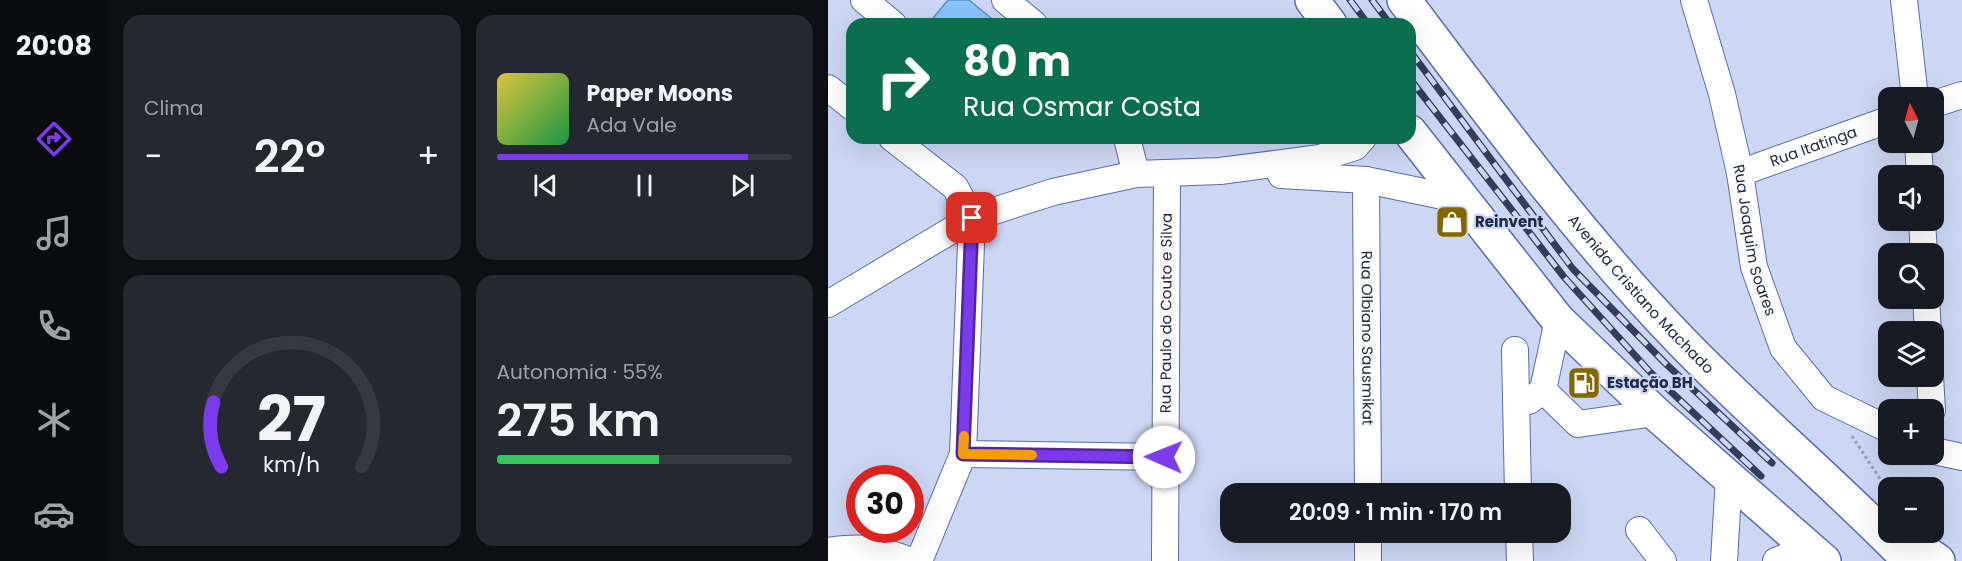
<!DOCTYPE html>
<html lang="pt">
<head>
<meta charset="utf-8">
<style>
  body { margin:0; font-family:Poppins,sans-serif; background:#242831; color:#f1f3f6; height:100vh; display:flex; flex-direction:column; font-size:22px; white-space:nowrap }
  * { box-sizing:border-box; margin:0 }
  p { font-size:20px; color:#9ea1a6 }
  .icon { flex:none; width:33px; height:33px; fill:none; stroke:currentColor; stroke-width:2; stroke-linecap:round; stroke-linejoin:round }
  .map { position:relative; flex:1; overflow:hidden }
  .panel { display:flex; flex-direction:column; gap:15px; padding:15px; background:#0d0f14; width:720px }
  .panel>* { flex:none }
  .guide { position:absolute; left:18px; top:18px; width:570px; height:126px; border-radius:18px; box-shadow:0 6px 24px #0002; background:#0b6e4f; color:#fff; overflow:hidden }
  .needle { width:39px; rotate:354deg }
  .fabs { position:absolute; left:1050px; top:87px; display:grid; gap:12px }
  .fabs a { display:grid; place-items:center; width:66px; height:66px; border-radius:12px; background:#171b24; box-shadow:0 6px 24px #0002; font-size:30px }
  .speed { position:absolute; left:18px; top:465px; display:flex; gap:12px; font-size:30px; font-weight:700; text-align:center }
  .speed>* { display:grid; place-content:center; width:78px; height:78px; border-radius:50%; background:#171b24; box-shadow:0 6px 24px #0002; line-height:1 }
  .speed .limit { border:9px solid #d22; background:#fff; color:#111 }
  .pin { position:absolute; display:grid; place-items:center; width:51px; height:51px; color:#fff; margin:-26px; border-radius:12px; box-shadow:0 3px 9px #0006 }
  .me { position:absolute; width:66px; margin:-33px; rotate:271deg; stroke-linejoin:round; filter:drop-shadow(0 0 4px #0008) }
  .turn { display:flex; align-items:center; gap:21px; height:126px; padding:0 18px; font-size:27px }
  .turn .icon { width:78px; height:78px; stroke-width:2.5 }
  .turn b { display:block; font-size:42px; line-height:51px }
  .big { font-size:45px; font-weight:600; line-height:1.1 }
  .panel .tile { flex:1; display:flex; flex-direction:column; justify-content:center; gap:9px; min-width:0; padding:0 21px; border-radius:18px; background:#242831 }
  .panel .dial { align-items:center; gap:0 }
  .dial svg { height:156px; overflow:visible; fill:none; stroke:#363941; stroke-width:7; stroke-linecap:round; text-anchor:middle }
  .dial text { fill:#f1f3f6; stroke:none }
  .song { display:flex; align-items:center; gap:18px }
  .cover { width:72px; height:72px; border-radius:9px; background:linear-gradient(135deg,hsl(50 70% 55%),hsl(140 70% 35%)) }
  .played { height:6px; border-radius:3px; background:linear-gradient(90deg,#7c3aed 85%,#363941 85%) }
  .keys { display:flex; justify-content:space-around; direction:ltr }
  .heat { display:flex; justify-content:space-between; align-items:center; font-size:33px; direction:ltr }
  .charge { height:9px; border-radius:4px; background:linear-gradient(90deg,#34c759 55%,#363941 0) }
  .panel .tiles { flex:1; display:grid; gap:15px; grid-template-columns:repeat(2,1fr) }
  .trip { position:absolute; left:392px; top:483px; width:351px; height:60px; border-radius:18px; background:#171b24; box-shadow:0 6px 24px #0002; font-weight:600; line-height:60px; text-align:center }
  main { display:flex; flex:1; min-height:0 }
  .tabs { display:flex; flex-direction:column; width:108px; justify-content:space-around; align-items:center; background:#090b0e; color:#9ea1a6 }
  .tabs .icon { width:42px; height:42px }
  .tabs .on { color:#7c3aed }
  .tabs b { font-size:27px; color:#f1f3f6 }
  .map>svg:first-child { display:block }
  .building { fill:#88c4fe; stroke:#5a94cb; stroke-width:1.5 }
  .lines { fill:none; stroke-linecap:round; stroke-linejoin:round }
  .minor-casing { stroke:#576dad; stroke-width:28 }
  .highway-casing { stroke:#576dad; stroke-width:36 }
  .path { stroke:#95a0bc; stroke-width:3; stroke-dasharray:3 3; stroke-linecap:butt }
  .minor { stroke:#fff; stroke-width:26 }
  .highway { stroke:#fff; stroke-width:33 }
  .rail-casing { stroke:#343d59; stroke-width:7 }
  .rail { stroke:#ccd7f4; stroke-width:4.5; stroke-dasharray:14; stroke-linecap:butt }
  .route-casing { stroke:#51269a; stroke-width:15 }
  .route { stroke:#7c3aed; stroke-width:10 }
  .slow { stroke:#f59e0b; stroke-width:10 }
  .labels { text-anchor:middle; stroke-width:4.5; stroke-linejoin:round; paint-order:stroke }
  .street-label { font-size:15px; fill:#202945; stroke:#ccd7f4 }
  .poi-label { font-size:15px; font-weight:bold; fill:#202945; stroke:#ccd7f4; text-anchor:start }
</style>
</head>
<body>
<main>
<nav class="tabs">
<b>20:08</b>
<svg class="icon on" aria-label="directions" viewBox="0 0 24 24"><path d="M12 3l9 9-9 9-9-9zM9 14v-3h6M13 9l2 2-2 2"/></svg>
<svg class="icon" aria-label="music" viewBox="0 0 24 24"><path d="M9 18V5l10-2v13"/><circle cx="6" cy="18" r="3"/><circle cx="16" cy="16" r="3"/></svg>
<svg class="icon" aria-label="phone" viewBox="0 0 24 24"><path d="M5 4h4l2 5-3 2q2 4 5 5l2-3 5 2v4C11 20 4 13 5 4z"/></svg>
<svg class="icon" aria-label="climate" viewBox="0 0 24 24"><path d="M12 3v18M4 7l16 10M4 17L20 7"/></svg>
<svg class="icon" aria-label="car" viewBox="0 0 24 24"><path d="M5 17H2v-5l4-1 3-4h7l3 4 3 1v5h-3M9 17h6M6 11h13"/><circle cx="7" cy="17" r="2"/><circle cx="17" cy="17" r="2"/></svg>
</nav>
<section class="panel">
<div class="tiles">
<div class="tile"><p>Clima</p>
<div class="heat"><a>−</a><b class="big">22°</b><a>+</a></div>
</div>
<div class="tile">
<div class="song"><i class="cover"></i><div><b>Paper Moons</b><p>Ada Vale</p></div></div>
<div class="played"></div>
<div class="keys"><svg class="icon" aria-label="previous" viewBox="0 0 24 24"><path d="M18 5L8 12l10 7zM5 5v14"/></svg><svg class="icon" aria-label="pause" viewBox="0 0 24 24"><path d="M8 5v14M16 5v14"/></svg><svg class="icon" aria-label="next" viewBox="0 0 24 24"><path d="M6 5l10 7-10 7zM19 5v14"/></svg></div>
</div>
<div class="tile dial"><svg viewBox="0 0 100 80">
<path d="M14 69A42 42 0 1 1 86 69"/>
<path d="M14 69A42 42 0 0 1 10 36" stroke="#7c3aed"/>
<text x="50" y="56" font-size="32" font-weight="700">27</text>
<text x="50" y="72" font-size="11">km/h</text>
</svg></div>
<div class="tile"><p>Autonomia · 55%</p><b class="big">275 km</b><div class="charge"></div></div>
</div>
</section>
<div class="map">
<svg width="1134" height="561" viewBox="0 0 1134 561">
  <rect width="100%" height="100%" fill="#ccd7f4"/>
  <!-- building -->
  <path class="building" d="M 120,0 L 141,0 L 170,24 L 100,24 Z"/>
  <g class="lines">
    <!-- minor casing -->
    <g class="minor-casing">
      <g id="minor">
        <path d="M 36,0 L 65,24"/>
        <path d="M 177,0 L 206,24"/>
        <path id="s1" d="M 866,0 L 894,94 L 912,173 L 926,267 L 955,348 L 996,398 L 1060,429"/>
        <path d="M 1076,0 L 1087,98"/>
        <path d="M 0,88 L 24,107"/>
        <path d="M 1106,104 L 1134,95"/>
        <path d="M 64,138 L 127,187 L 144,218 L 135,454 L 91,561"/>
        <path d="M 299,138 L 308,174"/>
        <path d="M 1090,142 L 1092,176"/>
        <path id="s2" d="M 912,173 L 1060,120"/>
        <path d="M 453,175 L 538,180 L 634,200"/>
        <path id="s3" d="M 538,180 L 540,494"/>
        <path d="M 1094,220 L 1096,254"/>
        <path d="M 1098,298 L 1100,332"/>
        <path d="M 0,304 L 144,218 L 225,192 L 308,174 L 392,171 L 492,158 L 527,147 L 535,138"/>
        <path d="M 687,350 L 690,494"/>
        <path d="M 1102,376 L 1104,410"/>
        <path d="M 715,390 L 750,424 L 827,413"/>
        <path d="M 701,401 L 715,390 L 730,320"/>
        <path d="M 1106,451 L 1134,457"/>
        <path d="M 135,454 L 336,457"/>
        <path d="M 811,530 L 835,561"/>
        <path d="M 540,532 L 540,561"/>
        <path d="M 691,532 L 692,561"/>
        <path d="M 0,551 C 35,546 49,548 83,561"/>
        <path id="s4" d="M 337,561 L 339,173"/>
        <path d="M 896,561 L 901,477"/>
        <path d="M 948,561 L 981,547"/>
      </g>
    </g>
    <!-- highway casing -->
    <g class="highway-casing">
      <g id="highway">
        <path d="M 484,0 L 502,24"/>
        <path id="s5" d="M 576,0 C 665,118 753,238 856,344 C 929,419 1009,486 1082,561"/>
        <path d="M 582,132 L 730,320 L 827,413 L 996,561"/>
        <path d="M 1067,532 L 1110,561"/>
      </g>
    </g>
    <!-- path -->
    <path class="path" d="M 1024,436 L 1058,488"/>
    <!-- minor -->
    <use href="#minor" class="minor"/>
    <!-- highway -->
    <use href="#highway" class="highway"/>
    <!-- rail casing -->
    <g class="rail-casing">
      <path id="rail" d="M 522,0 L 540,24
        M 544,0 L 562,24
        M 582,51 L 745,269 L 837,363 L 944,463
        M 582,79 L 736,277 L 823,373 L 933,476"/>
    </g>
    <!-- rail -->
    <use href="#rail" class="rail"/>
  </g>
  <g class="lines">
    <!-- route casing -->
    <g class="route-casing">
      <path id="route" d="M 144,218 L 135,454 L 336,457"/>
    </g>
    <!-- route -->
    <use href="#route" class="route"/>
    <!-- slow -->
    <path class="slow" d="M 136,436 L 135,454 L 204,455"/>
  </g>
  <!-- icons -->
  <defs>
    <g id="shop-square" transform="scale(1.725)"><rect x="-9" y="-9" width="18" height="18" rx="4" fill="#846600" stroke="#ccd7f4"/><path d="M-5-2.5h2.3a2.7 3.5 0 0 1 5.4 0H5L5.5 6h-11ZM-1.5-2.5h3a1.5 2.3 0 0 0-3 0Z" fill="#fff"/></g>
    <g id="fuel-square" transform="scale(1.725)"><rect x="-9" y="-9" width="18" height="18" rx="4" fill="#846600" stroke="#ccd7f4"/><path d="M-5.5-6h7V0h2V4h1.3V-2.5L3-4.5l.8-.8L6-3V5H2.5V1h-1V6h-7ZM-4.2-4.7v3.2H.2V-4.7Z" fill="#fff"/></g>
  </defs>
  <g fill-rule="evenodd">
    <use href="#shop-square" x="624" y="222"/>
    <use href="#fuel-square" x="756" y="383"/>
  </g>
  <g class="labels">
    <!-- street labels -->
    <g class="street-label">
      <text dy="5" stroke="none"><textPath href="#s2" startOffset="78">Rua Itatinga</textPath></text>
      <text dy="5" stroke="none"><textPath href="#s1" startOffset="248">Rua Joaquim Soares</textPath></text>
      <text dy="5" stroke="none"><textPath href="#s5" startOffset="378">Avenida Cristiano Machado</textPath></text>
      <text dy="5" stroke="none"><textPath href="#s4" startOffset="248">Rua Paulo do Couto e Silva</textPath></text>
      <text dy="5" stroke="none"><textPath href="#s3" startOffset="158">Rua Olbiano Sausmikat</textPath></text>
    </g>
    <!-- poi labels -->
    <g class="poi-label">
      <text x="647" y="227">Reinvent</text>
      <text x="779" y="388">Estação BH</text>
    </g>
  </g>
</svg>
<div class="fabs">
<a><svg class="needle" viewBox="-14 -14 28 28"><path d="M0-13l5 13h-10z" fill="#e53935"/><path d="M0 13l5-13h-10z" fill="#9ea1a6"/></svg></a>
<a><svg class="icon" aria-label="sound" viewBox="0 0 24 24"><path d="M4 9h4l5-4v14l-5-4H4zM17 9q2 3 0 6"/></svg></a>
<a><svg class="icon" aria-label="search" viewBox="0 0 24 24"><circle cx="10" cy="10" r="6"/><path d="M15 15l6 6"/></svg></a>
<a><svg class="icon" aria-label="layers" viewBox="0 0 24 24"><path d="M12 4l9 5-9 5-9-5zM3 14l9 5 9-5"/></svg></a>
<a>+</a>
<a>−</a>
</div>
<div class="speed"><div class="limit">30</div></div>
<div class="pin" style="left:144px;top:218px;background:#d93025"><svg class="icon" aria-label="arrive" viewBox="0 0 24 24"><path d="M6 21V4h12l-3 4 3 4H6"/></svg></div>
<svg class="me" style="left:336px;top:457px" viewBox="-20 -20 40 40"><circle r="19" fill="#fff"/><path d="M0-13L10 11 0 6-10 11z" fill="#7c3aed"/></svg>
<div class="trip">20:09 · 1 min · 170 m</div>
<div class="guide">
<div class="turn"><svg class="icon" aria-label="right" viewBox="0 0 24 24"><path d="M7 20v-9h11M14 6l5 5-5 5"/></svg><div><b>80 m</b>Rua Osmar Costa</div></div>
</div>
</div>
</main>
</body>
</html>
